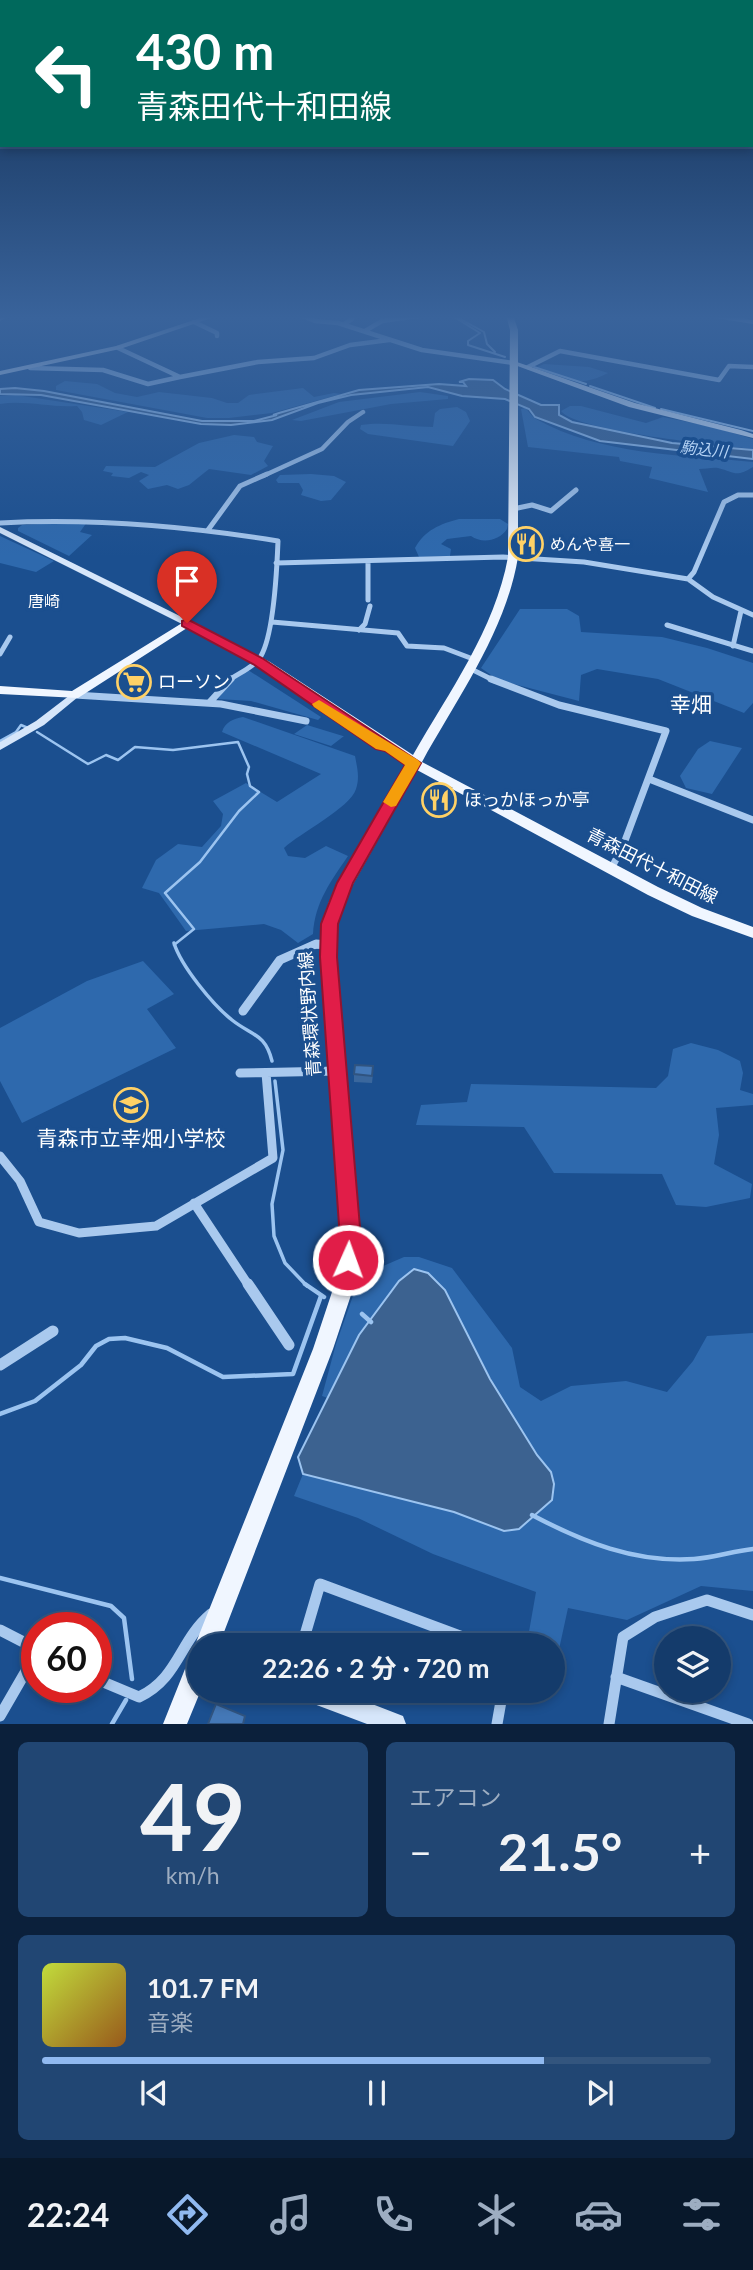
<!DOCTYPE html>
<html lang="ja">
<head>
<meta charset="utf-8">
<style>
  body { margin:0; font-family:Lato,"Noto Sans JP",sans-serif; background:#214673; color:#f1f3f6; height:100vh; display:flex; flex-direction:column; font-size:26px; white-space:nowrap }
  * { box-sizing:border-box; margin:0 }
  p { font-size:23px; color:#9dadc1 }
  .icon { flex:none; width:38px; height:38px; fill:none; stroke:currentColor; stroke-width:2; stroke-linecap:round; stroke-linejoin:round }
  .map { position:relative; height:1724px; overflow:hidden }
  .sheet { display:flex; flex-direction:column; gap:18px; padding:18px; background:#0b203b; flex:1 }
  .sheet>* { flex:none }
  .guide { position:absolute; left:0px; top:0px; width:754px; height:147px; box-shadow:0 4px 10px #0003,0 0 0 2px #33557e; background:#00695c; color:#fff; overflow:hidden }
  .buttons { position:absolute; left:654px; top:1626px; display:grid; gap:14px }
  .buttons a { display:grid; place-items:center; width:77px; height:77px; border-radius:50%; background:#143b6b; box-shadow:0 4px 10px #0003,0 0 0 2px #33557e; font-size:35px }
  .speed { position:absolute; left:21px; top:1612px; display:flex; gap:14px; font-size:35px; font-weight:700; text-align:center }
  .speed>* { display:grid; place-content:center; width:91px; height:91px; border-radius:50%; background:#143b6b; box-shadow:0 4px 10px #0003,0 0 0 2px #33557e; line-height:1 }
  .speed .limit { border:10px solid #d22; background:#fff; color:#111 }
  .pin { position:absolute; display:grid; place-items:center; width:60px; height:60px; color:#fff; margin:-72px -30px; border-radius:50% 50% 50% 0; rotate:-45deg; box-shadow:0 0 7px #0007 }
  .pin .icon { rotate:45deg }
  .me { position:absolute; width:77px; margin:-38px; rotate:2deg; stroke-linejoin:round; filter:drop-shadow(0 0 5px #0008) }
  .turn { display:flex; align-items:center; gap:24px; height:147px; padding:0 21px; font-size:32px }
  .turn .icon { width:91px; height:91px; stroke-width:2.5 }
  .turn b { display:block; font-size:49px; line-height:60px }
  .big { font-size:52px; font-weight:700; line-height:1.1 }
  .sheet .card { flex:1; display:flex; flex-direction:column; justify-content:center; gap:10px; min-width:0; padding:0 24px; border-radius:10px; background:#214673 }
  .sheet .dial { align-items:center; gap:0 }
  .dial b { font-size:91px; line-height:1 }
  .song { display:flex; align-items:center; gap:21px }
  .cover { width:84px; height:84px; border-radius:10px; background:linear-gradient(135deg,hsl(70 70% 55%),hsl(30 70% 35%)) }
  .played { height:7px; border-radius:4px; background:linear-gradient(90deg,#90b9f0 75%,#33557e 75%) }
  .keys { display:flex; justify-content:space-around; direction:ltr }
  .heat { display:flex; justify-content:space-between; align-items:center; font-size:38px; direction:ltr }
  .sheet .tiles { flex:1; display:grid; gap:18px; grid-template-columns:1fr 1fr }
  .card:last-child { grid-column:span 2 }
  .trip { position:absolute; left:187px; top:1633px; width:378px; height:70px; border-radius:35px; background:#143b6b; box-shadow:0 4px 10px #0003,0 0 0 2px #33557e; font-weight:700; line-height:70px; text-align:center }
  .tabs { display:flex; height:112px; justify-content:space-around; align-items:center; background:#08182b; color:#9dadc1 }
  .tabs .icon { width:49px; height:49px }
  .tabs .active { color:#90b9f0 }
  .tabs b { font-size:32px; color:#f1f3f6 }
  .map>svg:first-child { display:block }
  .green { fill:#2e69ad }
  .water { fill:#3c6290; stroke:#9cc4f0; stroke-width:2 }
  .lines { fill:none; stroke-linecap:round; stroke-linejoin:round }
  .stream-far3 { stroke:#9cc4f0; stroke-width:2 }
  .stream-far2 { stroke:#9cc4f0; stroke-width:2.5 }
  .stream-far1 { stroke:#9cc4f0; stroke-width:3.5 }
  .stream { stroke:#9cc4f0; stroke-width:4.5 }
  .street-far4 { stroke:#a9c9ee; stroke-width:4.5 }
  .street-far3 { stroke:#a9c9ee; stroke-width:5 }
  .street-far2 { stroke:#a9c9ee; stroke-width:7 }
  .street-far1 { stroke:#a9c9ee; stroke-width:9 }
  .street { stroke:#a9c9ee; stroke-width:11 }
  .secondary { fill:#d6e6fa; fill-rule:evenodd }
  .primary { fill:#f0f6ff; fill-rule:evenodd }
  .highway { fill:#fff; fill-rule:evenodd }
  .wall { fill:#3a679d }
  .shaded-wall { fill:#305480 }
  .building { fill:#4478b7; stroke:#305480; stroke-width:2 }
  .route { fill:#e11d48; stroke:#92132f; stroke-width:2 }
  .slow { fill:#f59e0b }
  .labels { text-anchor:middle; stroke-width:7; stroke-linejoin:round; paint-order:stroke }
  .far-water-label { font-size:16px; font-style:italic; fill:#b5d3f5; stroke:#1b4f8f }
  .far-poi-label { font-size:16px; fill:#fff; stroke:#1b4f8f; text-anchor:start }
  .far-neighbourhood-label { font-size:16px; fill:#fff; stroke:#1b4f8f }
  .poi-label { font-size:18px; fill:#fff; stroke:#1b4f8f; text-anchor:start }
  .street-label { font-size:18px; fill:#fff; stroke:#1b4f8f }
  .quarter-label { font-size:21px; fill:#fff; stroke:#1b4f8f }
  .near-poi-label { font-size:21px; fill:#fff; stroke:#1b4f8f }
</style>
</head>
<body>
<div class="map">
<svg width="753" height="1724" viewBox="0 0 753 1724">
  <rect width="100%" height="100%" fill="#1b4f8f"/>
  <!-- green -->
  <path class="green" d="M 544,364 L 589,367 L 608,373 C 577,389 566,378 535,368 Z
    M 65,381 L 97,384 L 115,393 L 137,397 L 159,392 L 212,398 L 227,403 L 238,403 L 249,395 L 303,388 L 314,397 L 334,393 L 341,394 L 272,413 L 229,418 L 207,418 L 56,390 L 56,386 Z
    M 420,392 L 448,396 L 448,399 L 391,404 L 301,421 L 292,420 L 339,402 Z
    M 16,395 L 128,412 L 101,425 L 84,420 L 82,412 L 77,406 C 50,408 26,400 0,404 L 0,396 Z
    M 570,406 L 581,406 L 646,423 L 663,417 L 713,427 L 753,439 L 753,449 C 723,446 575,431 561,411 Z
    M 457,407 L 466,412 L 470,421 L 453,446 L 368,434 L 360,429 L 361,425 C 385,421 409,427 433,427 L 435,413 L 440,409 Z
    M 525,408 C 529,411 531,416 536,419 C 600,455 682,455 753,462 L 753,467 C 735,478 735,472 718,468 C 713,467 705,469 699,469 L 708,492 L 649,478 L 652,467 L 620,461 L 619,457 L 528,447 L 521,409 Z
    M 234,435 L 254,437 L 257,442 L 273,446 L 264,461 L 268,466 L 251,475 L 209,469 L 189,485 L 178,489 L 167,485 L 148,489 L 139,481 L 149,475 L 141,472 L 129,478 L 111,476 L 113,473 L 103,471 L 106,466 L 155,467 L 199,443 Z
    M 311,474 L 334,476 L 346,482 L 331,500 L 321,501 L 301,495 L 303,490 L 299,483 L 278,483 L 276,480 L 280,475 Z
    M 459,519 L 500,519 L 508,524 L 507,529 C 499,541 482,544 471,536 L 447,539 L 441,544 L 451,549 L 450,556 L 419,557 L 415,548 C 425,530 440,524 459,519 Z
    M 76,522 L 87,522 L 80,532 L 92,535 L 69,556 L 18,531 L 18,528 L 22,525 Z
    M 0,536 L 54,561 L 36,572 L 0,563 Z
    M 520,609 L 567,609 L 579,616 L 581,632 L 662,637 L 707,648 L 753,663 L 753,703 L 744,713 L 658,679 L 597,669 L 581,675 L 579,701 L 498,680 L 481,668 Z
    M 248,670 L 321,717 L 318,720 L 251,701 L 218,699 L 230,682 Z
    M 243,717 L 355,756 C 357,767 360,777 356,789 C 350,808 300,833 284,848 L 288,856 L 305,858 L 326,846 L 348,856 C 331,881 315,902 313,934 L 298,943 L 281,930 L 264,924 L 186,931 L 159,893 L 142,888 L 156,860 L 178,844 L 202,847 L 221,826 L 223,814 L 213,801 L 246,783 L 277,802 L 321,774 L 222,732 C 225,722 233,719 243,717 Z
    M 307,725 L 343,736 L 344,736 L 331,746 L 294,734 Z
    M 710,741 L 742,748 L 712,794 L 686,788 L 680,776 L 698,749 Z
    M 143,961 L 174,994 L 147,1009 L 176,1048 L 22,1123 L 0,1081 L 0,1028 L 87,981 Z
    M 691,1043 L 718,1050 L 740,1061 L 743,1073 L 740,1090 L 753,1094 L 753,1105 L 716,1108 L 719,1135 L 714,1164 L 752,1184 L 750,1198 L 706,1207 L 676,1205 L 662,1174 L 554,1173 L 524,1127 L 416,1125 L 421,1105 L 467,1102 L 471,1084 L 656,1088 L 668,1076 L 673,1049 Z
    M 404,1257 L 419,1257 L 452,1268 L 512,1348 L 520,1387 L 541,1401 L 571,1386 L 626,1381 L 667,1392 L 693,1361 L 707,1336 L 753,1333 L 753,1591 L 701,1586 L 627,1620 L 568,1608 L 558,1654 L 553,1652 L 553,1645 L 527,1643 L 536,1592 L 433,1554 L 358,1518 L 294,1496 L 303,1474 L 454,1512 L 504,1531 L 551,1472 C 506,1417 478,1352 445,1290 L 338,1377 L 328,1398 L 322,1396 L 336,1344 L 360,1276 Z"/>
  <!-- water -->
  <path class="water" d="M 469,379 L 493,380 L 505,389 L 541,405 L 559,405 L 559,415 L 572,422 L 672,443 L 753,450 L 753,459 L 600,441 L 535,417 L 529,409 L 505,399 L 462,396 L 428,387 L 351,395 L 318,403 L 272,420 L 231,425 L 201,424 L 41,395 L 0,394 L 0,389 L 15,388 L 44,391 L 202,421 L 254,421 L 277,415 L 273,415 L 279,413 L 359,390 L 439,384 L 466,386 L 463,382 L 459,382 Z
    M 414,1269 L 428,1273 L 445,1290 L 490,1379 L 537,1455 L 551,1472 L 554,1484 L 552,1500 L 519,1529 L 504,1531 L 454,1512 L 303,1474 L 298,1457 L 359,1335 L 399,1281 Z"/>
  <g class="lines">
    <!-- stream-far3 -->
    <path class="stream-far3" d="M 451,315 L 480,333 L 468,341 L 468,345 L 505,357
      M 457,317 L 484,332 L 487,344 L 495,352
      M 534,367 L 586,384
      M 590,386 L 655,408
      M 661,409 L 753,431"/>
    <!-- stream-far2 -->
    <path class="stream-far2" d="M 37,732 L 88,764 L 106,755 L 118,760 L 135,747 L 173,750 L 238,742 L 249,767 L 247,774 L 250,786 L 259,792 L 239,811 L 200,862 L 165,893 L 194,929 L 174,945
      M 0,741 L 16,732 L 21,725 L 28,728"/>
    <!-- stream-far1 -->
    <path class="stream-far1" d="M 174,943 C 181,966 213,1005 232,1020 C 252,1036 265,1033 272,1061
      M 275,1081 L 283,1150 L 272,1204 L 274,1236 L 285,1263 L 307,1286"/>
    <!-- stream -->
    <path class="stream" d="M 305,1284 L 324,1297
      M 362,1314 L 371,1322
      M 0,1414 L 35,1401 L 81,1365 L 96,1346 L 109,1339 L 125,1338 L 167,1348 L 223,1377 L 293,1374 L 321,1296
      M 532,1515 C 583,1542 635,1563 694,1559 C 714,1558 733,1551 753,1549
      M 0,1578 L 111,1606 L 124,1618 L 132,1679
      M 112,1724 L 126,1700"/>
    <!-- street-far4 -->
    <path class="street-far4" d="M 300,315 L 315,321 L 338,323 L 422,350 L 514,363
      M 194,322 L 217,333 L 217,336
      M 344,324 L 352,319 L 350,315
      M 365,331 L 382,321 L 425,315
      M 118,348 L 180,377 L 258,362 L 314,358 L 350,345 L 389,340
      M 528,367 L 560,351 L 719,380 L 729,366 L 753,367
      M 30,368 L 103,370 L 148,384 L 180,377
      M 263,476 L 322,449 L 348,422 L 363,412"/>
    <!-- street-far3 -->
    <path class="street-far3" d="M 513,509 L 532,505 L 551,511 L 576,490
      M 0,523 C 94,518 185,526 278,541 C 277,567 274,639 259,659 C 252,668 237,674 228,681
      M 208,530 L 240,486 L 267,474
      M 368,562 L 368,600
      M 276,563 L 503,557 L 584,562 L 688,579 L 713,597 L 753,615
      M 688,579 L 694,572 L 724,502 L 738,495 L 753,495
      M 272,622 L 398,633 L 407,646 L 444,648 L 473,659
      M 667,625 L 753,651
      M 359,630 L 365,624 L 370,606
      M 733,646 L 741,611
      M 0,654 L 10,637
      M 469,668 L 495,681"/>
    <!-- street-far2 -->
    <path class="street-far2" d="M 491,679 L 559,705 L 666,731 L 623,846 L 611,869
      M 75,695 L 221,704 L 306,721
      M 209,703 L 231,679
      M 649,779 L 753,820
      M 313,945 L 328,945"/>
    <!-- street-far1 -->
    <path class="street-far1" d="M 243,1011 L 280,960 L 316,944 L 328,945
      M 240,1073 L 337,1071
      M 0,1156 L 20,1181 L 39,1222 L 79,1233 L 156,1226 L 273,1158 L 266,1073
      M 194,1203 L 249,1286"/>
    <!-- street -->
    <path class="street" d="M 248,1284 L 289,1345
      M 0,1365 L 53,1331
      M 0,1630 L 37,1649
      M 302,1645 L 320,1584 L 484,1645
      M 616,1677 L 748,1724
      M 96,1679 L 139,1697 C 179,1678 179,1641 211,1614
      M 0,1716 L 37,1652
      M 497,1724 L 503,1690
      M 609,1724 L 623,1637 L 655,1617 L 707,1600 L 753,1615"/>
    <!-- secondary -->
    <path class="secondary" d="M 209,315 L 220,315 L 120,349 L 0,375 L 0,371 L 116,346 Z
      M 696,315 L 717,315 L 753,320 L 753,324 Z
      M 514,361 L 635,403 L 741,430 L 753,434 L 753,438 L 629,407 L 512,364 L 511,363 Z
      M 0,527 L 190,621 L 192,623 L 190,625 L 184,625 L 0,533 Z
      M 74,692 L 79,695 L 78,697 L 44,725 L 0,750 L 0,742 L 36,721 Z
      M 295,1690 L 336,1690 L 403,1716 L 406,1724 L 367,1724 L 298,1698 Z"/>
    <!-- primary -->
    <path class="primary" d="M 506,315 L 513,315 L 518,330 L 518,557 C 506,631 458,697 422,762 L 658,887 L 702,908 L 753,927 L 753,938 L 692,916 L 648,895 L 417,770 L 343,902 L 337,924 L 337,957 L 360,1239 L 356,1280 L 333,1349 L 219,1645 L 200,1645 L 201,1690 L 187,1724 L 163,1724 L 191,1654 L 198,1652 L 195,1645 L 313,1349 L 336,1280 L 342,1239 L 321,957 L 323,924 L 329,902 L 408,764 L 362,731 L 262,666 L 187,628 L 78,698 L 0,694 L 0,686 L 72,691 L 187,620 L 270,662 L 413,755 C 449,692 495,629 508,557 L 510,330 Z"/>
    <!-- highway -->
    <path class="highway" d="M 0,315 L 10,315 L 0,321 Z"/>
  </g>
  <!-- wall -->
  <path class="wall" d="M 120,675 L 146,681 L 137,688 L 122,682 Z
    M 451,788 L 451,795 L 440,810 L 427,805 L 427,798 Z
    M 354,1074 L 373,1074 L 372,1083 L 354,1082 Z"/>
  <!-- shaded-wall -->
  <path class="shaded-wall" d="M 144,674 L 146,681 L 137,688 L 135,681 Z
    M 451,788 L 451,795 L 440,810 L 440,802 Z"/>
  <!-- building -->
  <path class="building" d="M 130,668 L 144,674 L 135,681 L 120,675 Z
    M 438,783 L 451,788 L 440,802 L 427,798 Z
    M 355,1065 L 373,1066 L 372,1076 L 354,1074 Z
    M 216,1704 L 245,1716 L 243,1724 L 208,1724 Z"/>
  <!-- sky -->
  <linearGradient id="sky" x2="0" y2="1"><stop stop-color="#0f2b4f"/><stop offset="0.57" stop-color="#39639b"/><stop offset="1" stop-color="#39639b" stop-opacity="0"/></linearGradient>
  <rect width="753" height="557" fill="url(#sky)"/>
  <!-- route -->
  <path class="route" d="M 187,619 L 262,658 L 421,763 L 353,883 L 338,924 L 337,957 L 361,1239 L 356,1267 L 348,1270 L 340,1267 L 337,1260 L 340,1239 L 320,957 L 321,924 L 337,883 L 405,765 L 385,751 L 376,749 L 253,664 L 182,626 L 182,621 Z"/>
  <!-- slow -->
  <path class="slow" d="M 319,700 L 418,760 L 421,763 L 396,806 L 391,807 L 383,802 L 405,765 L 385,751 L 376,749 L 314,707 L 312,704 Z"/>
  <!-- icons -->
  <defs>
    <g id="restaurant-ring" transform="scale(1.75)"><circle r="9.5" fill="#1b4f8f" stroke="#ffd166" stroke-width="1.5"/><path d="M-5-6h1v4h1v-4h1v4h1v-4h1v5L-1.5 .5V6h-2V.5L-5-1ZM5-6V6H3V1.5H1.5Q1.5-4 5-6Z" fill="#ffd166"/></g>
    <g id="supermarket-ring" transform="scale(1.75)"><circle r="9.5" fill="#1b4f8f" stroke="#ffd166" stroke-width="1.5"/><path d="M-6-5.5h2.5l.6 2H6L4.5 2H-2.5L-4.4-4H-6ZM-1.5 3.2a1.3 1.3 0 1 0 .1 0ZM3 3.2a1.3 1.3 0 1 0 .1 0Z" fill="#ffd166"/></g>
    <g id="school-ring" transform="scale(1.75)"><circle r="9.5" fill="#1b4f8f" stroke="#ffd166" stroke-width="1.5"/><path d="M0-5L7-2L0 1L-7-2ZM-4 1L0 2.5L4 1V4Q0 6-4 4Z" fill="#ffd166"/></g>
  </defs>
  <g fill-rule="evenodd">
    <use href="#restaurant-ring" x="526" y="544"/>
    <use href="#supermarket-ring" x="134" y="682"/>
    <use href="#restaurant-ring" x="439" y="800"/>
    <use href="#school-ring" x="131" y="1105"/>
  </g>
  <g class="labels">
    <!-- far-water labels -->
    <g class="far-water-label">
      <text transform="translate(704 449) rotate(6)" y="6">駒込川</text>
    </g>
    <!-- far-poi labels -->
    <g class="far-poi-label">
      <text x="550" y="550">めんや喜一</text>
    </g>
    <!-- far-neighbourhood labels -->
    <g class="far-neighbourhood-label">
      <text x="44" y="607">唐崎</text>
    </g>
    <!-- poi labels -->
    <g class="poi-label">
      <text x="158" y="688">ローソン</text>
      <text x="464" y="806">ほっかほっか亭</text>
    </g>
    <!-- street labels -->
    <g class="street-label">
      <text transform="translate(652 866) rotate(27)" y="6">青森田代十和田線</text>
      <text transform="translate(310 1014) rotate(-94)" y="6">青森環状野内線</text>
    </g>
    <!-- quarter labels -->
    <g class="quarter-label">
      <text x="691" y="712">幸畑</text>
    </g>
    <!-- near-poi labels -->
    <g class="near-poi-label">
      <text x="131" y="1146">青森市立幸畑小学校</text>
    </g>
  </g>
</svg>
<div class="buttons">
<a><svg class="icon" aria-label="layers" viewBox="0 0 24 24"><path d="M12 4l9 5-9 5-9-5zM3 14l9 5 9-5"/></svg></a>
</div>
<div class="speed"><div class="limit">60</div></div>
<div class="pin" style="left:187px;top:623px;background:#d93025"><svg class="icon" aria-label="arrive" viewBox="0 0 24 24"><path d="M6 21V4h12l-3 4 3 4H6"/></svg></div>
<svg class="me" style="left:348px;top:1260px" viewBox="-20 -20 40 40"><circle r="17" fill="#e11d48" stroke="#fff" stroke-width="3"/><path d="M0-11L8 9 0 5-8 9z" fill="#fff"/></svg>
<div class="trip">22:26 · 2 分 · 720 m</div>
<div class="guide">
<div class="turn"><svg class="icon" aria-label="left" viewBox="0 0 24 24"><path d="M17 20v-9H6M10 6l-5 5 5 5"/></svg><div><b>430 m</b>青森田代十和田線</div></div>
</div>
</div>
<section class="sheet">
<div class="tiles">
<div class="card dial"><b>49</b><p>km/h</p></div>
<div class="card"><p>エアコン</p>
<div class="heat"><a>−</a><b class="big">21.5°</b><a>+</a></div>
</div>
<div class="card">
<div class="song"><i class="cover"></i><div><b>101.7 FM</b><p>音楽</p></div></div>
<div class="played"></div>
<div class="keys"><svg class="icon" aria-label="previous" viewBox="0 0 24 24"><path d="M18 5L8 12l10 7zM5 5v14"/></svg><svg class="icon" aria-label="pause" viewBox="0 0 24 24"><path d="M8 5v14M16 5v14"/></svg><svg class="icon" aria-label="next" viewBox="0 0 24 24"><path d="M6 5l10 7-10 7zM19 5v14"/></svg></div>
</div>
</div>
</section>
<nav class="tabs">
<b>22:24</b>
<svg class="icon active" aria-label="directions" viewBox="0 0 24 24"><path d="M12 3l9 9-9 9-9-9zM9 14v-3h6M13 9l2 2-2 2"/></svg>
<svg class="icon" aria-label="music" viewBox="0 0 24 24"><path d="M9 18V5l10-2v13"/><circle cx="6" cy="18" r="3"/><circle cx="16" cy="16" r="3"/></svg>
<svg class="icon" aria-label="phone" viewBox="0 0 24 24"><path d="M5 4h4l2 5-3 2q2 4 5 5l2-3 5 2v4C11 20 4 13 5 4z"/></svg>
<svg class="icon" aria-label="climate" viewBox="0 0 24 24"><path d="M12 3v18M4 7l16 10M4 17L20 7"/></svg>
<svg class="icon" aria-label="car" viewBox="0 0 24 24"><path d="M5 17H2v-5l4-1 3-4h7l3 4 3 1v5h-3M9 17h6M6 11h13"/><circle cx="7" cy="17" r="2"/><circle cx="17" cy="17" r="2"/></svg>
<svg class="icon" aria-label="filters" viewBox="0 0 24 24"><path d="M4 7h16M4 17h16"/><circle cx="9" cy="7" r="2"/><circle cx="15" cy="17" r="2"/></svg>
</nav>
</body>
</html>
